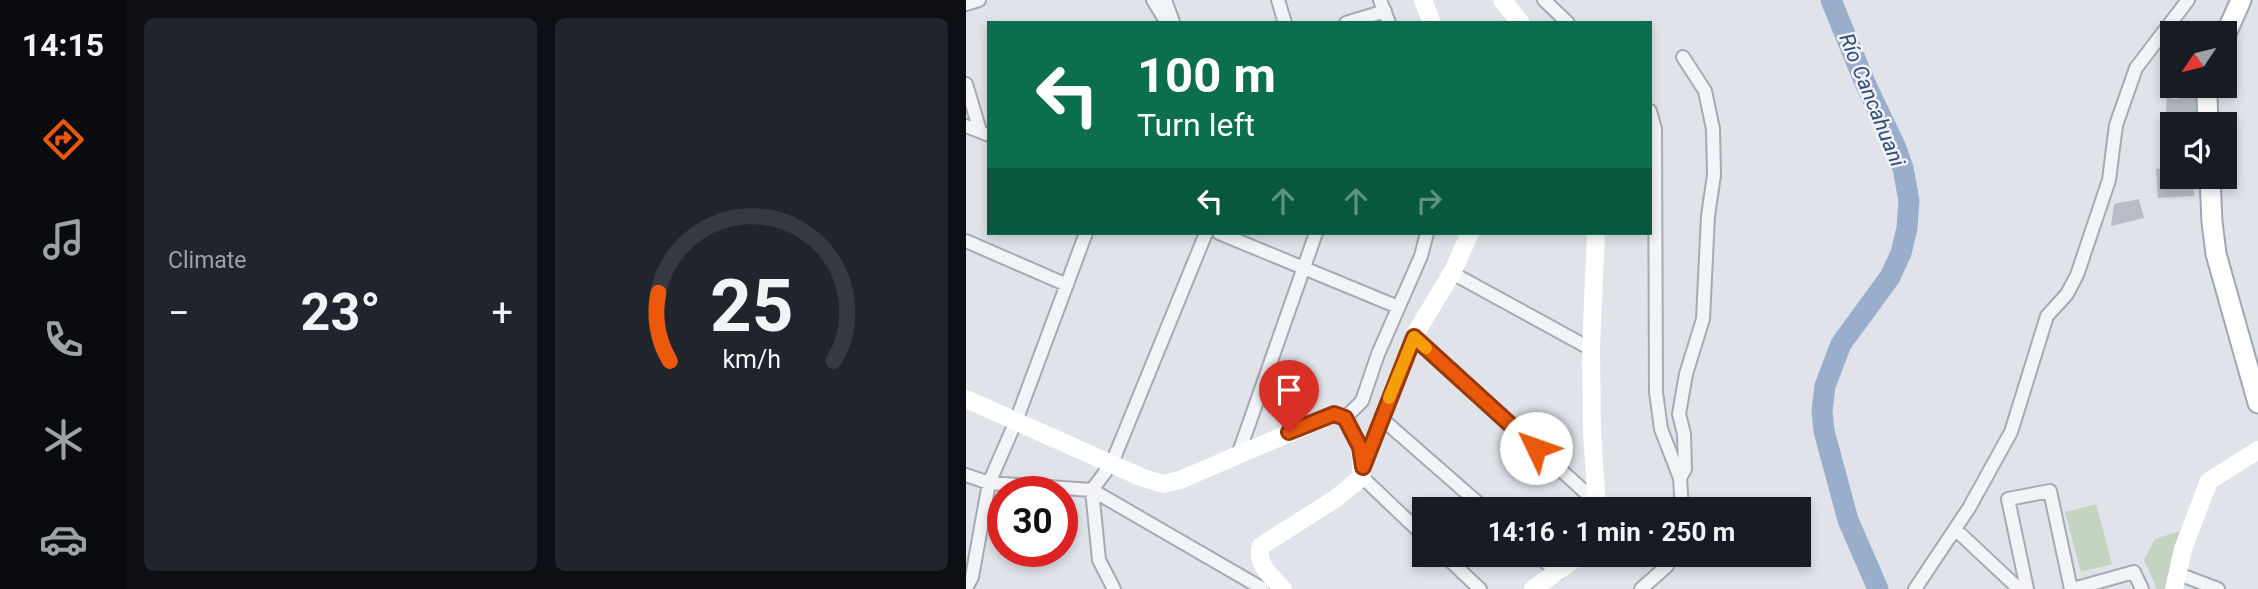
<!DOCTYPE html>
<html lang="en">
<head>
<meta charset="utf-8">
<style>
  body { margin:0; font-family:Roboto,sans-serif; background:#20242c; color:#f1f3f6; height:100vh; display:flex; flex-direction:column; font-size:26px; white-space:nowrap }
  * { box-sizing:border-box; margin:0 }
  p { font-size:23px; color:#9ea1a6 }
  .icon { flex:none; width:38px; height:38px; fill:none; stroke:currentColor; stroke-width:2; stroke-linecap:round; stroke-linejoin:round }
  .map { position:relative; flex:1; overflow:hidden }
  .details { display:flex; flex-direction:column; gap:18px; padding:18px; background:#0d0f14; width:840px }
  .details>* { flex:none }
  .hud { position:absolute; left:21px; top:21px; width:665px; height:214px; border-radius:0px; box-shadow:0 4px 10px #0003; background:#0b6e4f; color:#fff; overflow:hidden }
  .needle { width:46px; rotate:235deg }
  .fabs { position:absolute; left:1194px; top:21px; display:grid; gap:14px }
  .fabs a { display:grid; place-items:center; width:77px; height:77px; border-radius:0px; background:#171b24; box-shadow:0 4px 10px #0003; font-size:35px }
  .speed { position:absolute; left:21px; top:476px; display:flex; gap:14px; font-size:35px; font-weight:700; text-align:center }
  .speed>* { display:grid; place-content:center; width:91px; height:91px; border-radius:50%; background:#171b24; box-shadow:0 4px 10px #0003; line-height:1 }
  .speed .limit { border:10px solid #d22; background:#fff; color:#111 }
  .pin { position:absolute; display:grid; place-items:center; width:60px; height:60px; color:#fff; margin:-72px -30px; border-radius:50% 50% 50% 0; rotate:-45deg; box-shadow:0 0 7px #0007 }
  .pin .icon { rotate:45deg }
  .me { position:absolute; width:77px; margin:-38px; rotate:312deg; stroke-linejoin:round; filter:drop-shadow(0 0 5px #0008) }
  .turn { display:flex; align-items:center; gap:24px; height:147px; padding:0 35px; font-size:32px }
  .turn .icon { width:91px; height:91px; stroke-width:2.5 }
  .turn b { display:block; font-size:49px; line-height:60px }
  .lanes { display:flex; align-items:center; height:66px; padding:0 35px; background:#0003; justify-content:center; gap:35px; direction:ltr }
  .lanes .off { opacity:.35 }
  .big { font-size:52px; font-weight:700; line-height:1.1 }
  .details .widget { flex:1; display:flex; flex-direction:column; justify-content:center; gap:10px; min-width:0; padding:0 24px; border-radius:10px; background:#20242c }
  .details .dial { align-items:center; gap:0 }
  .dial svg { height:182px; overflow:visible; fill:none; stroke:#363941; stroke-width:7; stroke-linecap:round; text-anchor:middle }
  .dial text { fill:#f1f3f6; stroke:none }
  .heat { display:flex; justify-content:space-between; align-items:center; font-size:38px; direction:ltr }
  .details .tiles { flex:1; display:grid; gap:18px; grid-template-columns:repeat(2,1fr) }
  .trip { position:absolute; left:446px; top:497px; width:399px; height:70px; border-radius:0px; background:#171b24; box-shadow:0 4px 10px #0003; font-weight:700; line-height:70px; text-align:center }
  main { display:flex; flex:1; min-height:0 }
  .dock { display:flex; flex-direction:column; width:126px; justify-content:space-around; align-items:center; background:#090b0e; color:#9ea1a6 }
  .dock .icon { width:49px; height:49px }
  .dock .current { color:#ea580c }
  .dock b { font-size:32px; color:#f1f3f6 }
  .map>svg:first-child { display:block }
  .green { fill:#c4d4c1 }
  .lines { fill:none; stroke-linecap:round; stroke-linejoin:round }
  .river { stroke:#9aaecb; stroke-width:21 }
  .building { fill:#b7bcc7 }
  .street-casing { stroke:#a5aab4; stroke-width:16 }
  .primary-casing { stroke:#9fa7b6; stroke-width:23 }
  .street { stroke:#f3f4f8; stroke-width:12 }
  .secondary { stroke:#fff; stroke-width:18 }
  .primary { stroke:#fff; stroke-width:19 }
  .route-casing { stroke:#983908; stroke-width:18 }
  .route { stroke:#ea580c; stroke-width:12 }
  .slow { stroke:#f59e0b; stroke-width:12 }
  .labels { text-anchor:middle; stroke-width:5; stroke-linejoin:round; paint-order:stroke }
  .water-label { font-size:21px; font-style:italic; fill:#314c77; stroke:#f0f2f7 }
</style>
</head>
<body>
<main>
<nav class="dock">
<b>14:15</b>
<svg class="icon current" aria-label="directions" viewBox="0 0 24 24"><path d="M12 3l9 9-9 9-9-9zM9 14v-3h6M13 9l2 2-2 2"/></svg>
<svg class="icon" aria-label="music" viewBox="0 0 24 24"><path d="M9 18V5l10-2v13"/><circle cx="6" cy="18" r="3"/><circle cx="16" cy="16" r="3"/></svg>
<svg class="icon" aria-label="phone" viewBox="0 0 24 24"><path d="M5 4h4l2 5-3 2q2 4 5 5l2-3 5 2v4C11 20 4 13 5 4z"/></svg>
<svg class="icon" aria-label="climate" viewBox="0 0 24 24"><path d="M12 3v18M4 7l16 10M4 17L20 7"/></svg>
<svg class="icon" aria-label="car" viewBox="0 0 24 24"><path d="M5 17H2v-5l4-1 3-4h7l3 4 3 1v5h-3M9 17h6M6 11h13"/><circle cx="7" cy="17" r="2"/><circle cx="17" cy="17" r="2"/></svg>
</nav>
<section class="details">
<div class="tiles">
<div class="widget"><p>Climate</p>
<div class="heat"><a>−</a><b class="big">23°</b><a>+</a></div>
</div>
<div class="widget dial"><svg viewBox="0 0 100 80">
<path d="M14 69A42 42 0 1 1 86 69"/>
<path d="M14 69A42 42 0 0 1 9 39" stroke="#ea580c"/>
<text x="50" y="56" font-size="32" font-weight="700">25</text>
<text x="50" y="72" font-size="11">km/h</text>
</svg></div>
</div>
</section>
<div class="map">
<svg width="1292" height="589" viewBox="0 0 1292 589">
  <rect width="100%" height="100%" fill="#e0e3ea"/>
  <!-- green -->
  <path class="green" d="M 1130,504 L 1146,564 L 1115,572 L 1099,512 Z
    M 1214,531 L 1203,589 L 1191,589 L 1178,560 L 1189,539 Z"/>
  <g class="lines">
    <!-- river -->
    <path class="river" d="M 865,0 L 899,83 L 930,148 L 937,168 L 943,201 L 941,228 L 935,253 L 924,277 L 875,344 L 859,386 L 856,411 L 858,431 L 882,520 L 912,589"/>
  </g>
  <!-- building -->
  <path class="building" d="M 1201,91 L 1205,92 L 1205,99 L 1212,99 L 1212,91 L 1230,91 L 1230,116 L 1200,115 Z
    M 1206,168 L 1206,177 L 1227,177 L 1228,196 L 1192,198 L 1190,169 Z
    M 1173,199 L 1178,218 L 1145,226 L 1148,204 Z"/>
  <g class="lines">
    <!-- street casing -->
    <g class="street-casing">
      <path id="street" d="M 187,0 L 201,23
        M 199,0 L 207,22
        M 312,0 L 319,23
        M 414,0 L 423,23
        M 578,0 L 602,23
        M 0,4 L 13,0
        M 380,23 L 419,11
        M 0,84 L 14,131
        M 684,111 L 689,129 L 690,392 L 695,429 L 714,478 L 716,509
        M 0,126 L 23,135
        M 253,233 L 432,307
        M 0,241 L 101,285
        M 486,273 L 625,349
        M 448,336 L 631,503
        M 379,418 L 396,401 L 412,354 L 455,256 L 461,233
        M 415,418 L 519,509
        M 272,455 L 350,233
        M 0,475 L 23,483 L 126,490 L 297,589
        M 396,477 L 458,536
        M 714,478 L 719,469 L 718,434 L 713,414 L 720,374 L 737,319 L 742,216 L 748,175 L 747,129 L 739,91 L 717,57
        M 989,529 L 1053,589
        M 478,555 L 514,589
        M 571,555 L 592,573
        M 1210,573 L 1252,589
        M 0,588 L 6,577 L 23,483 L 50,421 L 120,233
        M 148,589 L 133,560 L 126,490 L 146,463 L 240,233
        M 675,589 L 701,566 L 707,555
        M 949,589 L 1003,508 L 1045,432 L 1081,316 L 1101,294 L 1111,275 L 1143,180 L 1150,125 L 1170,68 L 1222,0
        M 1061,589 L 1042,499 L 1084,491 L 1105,589
        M 1107,589 L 1168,572 L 1176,589"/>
    </g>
    <!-- primary casing -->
    <g class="primary-casing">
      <path id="primary" d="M 1258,38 L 1275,0
        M 1242,124 L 1241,96 L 1243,86
        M 1244,177 L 1246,222 L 1250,254 L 1292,403"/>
    </g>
    <!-- street -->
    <use href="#street" class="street"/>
    <!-- secondary -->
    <path class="secondary" d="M 457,0 L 466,23
      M 536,0 L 555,23
      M 630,233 L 625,349 L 626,431 L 631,509
      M 0,399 L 177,478 L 197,484 L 214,480 L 368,414 L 379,418 L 394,448 L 396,477 L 369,499 L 295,546 C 289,564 306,577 317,589
      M 398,464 L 448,336 L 486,273 L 504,233
      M 567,589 L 614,555
      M 1208,589 L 1217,549 L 1243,481 L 1292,450"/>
    <!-- primary -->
    <use href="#primary" class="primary"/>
  </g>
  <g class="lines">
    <!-- route casing -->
    <g class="route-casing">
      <path id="route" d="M 323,432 L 368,414 L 379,418 L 394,447 L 397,467 L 448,337 L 570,448"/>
    </g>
    <!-- route -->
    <use href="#route" class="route"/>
    <!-- slow -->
    <path class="slow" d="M 423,398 L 448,337 L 460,348"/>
  </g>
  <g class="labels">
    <!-- water labels -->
    <g class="water-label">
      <text transform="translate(906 100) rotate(68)" y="7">Río Cancahuani</text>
    </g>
  </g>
</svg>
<div class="fabs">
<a><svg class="needle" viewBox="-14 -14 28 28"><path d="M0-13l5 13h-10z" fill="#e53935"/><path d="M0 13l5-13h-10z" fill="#9ea1a6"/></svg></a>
<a><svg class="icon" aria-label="sound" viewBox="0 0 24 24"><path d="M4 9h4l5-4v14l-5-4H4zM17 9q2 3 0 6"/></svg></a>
</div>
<div class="speed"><div class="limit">30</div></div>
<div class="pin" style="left:323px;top:432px;background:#d93025"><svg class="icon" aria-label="arrive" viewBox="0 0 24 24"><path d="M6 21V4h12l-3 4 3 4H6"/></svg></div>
<svg class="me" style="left:570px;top:448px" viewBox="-20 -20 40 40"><circle r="19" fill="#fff"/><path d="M0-13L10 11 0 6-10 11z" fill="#ea580c"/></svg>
<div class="trip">14:16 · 1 min · 250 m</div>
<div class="hud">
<div class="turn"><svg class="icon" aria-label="left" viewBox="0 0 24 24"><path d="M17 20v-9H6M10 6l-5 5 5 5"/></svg><div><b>100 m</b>Turn left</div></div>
<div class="lanes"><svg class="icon" aria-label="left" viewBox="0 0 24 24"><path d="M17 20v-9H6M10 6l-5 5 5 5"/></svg><svg class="icon off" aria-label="ahead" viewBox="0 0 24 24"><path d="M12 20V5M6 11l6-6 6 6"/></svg><svg class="icon off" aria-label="ahead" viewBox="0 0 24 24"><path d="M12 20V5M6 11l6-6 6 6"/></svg><svg class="icon off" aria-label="right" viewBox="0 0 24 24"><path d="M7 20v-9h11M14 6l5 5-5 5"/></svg></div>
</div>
</div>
</main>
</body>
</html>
